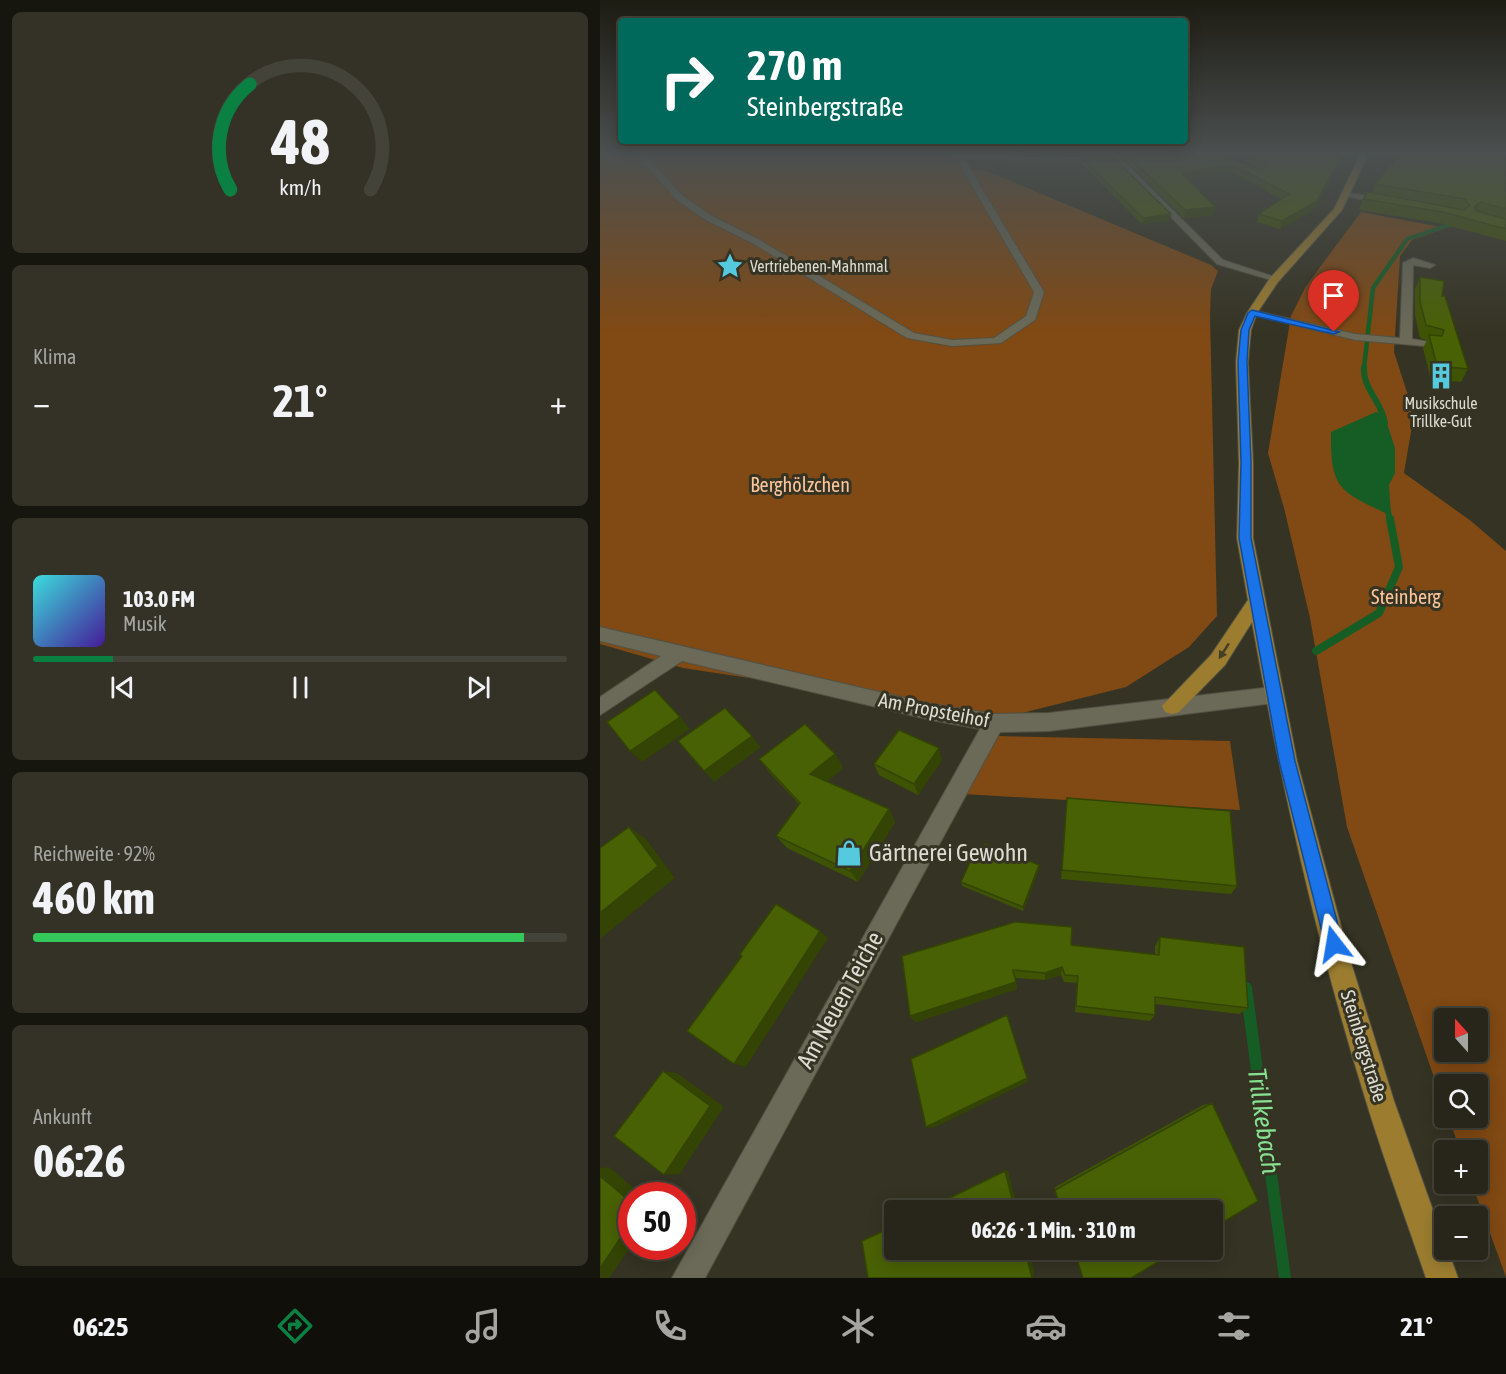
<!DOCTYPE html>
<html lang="de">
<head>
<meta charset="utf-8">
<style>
  body { margin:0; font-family:"Asap Condensed",sans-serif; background:#343227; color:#f1f3f6; height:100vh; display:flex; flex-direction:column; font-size:22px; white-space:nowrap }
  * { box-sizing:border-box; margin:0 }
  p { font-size:20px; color:#a5a5a2 }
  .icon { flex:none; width:33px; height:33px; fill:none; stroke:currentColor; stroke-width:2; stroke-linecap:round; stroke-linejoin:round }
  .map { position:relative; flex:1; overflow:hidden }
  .drawer { display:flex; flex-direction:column; gap:12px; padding:12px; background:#16150e; width:600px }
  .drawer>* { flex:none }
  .hud { position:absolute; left:18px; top:18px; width:570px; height:126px; border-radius:6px; box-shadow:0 3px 15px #0003,0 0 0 2px #444339; background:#00695c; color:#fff; overflow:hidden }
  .needle { width:39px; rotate:339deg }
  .buttons { position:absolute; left:834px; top:1008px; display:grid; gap:12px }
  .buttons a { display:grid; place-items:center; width:54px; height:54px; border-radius:6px; background:#28261a; box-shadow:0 3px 15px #0003,0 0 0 2px #444339; font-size:30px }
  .speed { position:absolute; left:18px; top:1182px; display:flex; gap:12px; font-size:30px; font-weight:700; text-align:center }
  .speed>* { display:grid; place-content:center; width:78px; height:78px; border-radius:50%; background:#28261a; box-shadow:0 3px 15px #0003,0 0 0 2px #444339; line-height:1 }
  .speed .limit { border:9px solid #d22; background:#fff; color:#111 }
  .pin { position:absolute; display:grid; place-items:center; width:51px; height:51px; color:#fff; margin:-62px -26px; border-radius:50% 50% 50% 0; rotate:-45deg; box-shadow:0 0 6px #0007 }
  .pin .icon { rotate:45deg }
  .me { position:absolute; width:66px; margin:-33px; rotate:346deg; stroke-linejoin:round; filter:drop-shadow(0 0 4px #0008) }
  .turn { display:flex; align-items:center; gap:21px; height:126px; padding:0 30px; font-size:27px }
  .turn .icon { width:78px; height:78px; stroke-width:2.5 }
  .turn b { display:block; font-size:42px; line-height:51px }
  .big { font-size:45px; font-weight:700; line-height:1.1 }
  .drawer .card { flex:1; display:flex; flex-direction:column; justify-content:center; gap:9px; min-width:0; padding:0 21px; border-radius:9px; background:#343227 }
  .drawer .dial { align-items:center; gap:0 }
  .dial svg { height:156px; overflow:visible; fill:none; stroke:#444339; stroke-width:7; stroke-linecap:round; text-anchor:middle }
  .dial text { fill:#f1f3f6; stroke:none }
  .song { display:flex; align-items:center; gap:18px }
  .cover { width:72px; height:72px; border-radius:9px; background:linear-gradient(135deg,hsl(180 70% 55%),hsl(260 70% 35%)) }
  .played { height:6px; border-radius:3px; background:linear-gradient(90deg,#0b8043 15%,#444339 15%) }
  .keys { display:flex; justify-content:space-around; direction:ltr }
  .heat { display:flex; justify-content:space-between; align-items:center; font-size:33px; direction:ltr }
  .charge { height:9px; border-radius:4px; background:linear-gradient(90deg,#34c759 92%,#444339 0) }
  .trip { position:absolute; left:284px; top:1200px; width:339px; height:60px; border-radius:6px; background:#28261a; box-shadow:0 3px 15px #0003,0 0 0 2px #444339; font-weight:700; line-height:60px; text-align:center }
  .tab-bar { display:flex; height:96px; justify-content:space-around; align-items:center; background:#100f0a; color:#a5a5a2 }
  .tab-bar .icon { width:42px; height:42px }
  .tab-bar .selected { color:#0b8043 }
  .tab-bar b { font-size:27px; color:#f1f3f6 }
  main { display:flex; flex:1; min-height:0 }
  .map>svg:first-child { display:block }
  .green { fill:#814913; fill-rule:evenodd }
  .water { fill:#165d25 }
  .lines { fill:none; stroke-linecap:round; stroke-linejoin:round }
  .stream-far4 { stroke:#165d25; stroke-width:4 }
  .stream-far3 { stroke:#165d25; stroke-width:4.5 }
  .stream-far2 { stroke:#165d25; stroke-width:6 }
  .stream-far1 { stroke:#165d25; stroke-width:8 }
  .stream { stroke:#165d25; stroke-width:12 }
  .minor-casing { stroke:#525143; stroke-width:2 }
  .major-casing { stroke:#525143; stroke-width:2 }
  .minor { fill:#6b6a58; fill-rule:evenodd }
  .major { fill:#9c7d30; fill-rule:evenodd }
  .wall { fill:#3f5304 }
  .shaded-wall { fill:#334404 }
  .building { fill:#496105; stroke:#334404; stroke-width:1.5 }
  .oneway { fill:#443e25 }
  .route { fill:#1a73e8; stroke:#114b97; stroke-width:1.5 }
  .labels { text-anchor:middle; stroke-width:6; stroke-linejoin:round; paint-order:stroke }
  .far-poi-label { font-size:16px; fill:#dddcd2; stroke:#353323; text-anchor:start }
  .park-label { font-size:20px; fill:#fdc59a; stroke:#353323 }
  .street-label { font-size:20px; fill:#dddcd2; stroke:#353323 }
  .near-poi-label { font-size:24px; fill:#dddcd2; stroke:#353323; text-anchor:start }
  .near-street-label { font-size:24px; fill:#dddcd2; stroke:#353323 }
  .near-water-label { font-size:26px; font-style:italic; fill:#86e190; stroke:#353323 }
</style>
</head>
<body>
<main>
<section class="drawer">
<div class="card dial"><svg viewBox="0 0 100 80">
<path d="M14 69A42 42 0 1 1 86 69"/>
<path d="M14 69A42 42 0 0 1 24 15" stroke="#0b8043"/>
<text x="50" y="56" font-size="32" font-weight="700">48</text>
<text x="50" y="72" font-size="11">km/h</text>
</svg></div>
<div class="card"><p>Klima</p>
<div class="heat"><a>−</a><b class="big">21°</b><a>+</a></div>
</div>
<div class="card">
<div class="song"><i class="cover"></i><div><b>103.0 FM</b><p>Musik</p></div></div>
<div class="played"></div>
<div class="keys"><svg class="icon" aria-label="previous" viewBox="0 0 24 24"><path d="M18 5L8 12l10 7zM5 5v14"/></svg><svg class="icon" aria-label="pause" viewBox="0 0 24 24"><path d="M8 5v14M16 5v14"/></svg><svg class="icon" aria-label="next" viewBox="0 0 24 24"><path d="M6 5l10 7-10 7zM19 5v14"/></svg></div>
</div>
<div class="card"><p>Reichweite · 92%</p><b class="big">460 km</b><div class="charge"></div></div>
<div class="card"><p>Ankunft</p><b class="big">06:26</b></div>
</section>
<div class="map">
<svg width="906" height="1278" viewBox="0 0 906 1278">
  <rect width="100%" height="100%" fill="#353323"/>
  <!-- green -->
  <path class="green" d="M 0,155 L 353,155 L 366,170 L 387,171 L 611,265 L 618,271 L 611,289 L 610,315 L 617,616 L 589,647 L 526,687 L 406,717 L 83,668 L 0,644 Z
    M 761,212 L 846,228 L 812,240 L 800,256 L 794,352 L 814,414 L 804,473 L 871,521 L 906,551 L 906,1277 L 872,1184 L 878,1184 L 878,1150 L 860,1150 L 849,1118 L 878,1118 L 878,1084 L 844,1084 L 844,1106 L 747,827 L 710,618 L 684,508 L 668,453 L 691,316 L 706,286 ZM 844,1018 L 878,1018 L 878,1052 L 844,1052 Z
    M 395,736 L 630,741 L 640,810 L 363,794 Z"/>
  <!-- water -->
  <path class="water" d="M 776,412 L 784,414 L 795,448 L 795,473 L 789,485 L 791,516 C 742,491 730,493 731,432 Z"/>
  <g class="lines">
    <!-- stream-far4 -->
    <path class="stream-far4" d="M 800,249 L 807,239 L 858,222"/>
    <!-- stream-far3 -->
    <path class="stream-far3" d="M 764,368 L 773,288 L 801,248"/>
    <!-- stream-far2 -->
    <path class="stream-far2" d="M 764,367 C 762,388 782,402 785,423
      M 787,506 L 790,521"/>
    <!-- stream-far1 -->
    <path class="stream-far1" d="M 716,651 L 779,613 L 799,567 L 790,519"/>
    <!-- stream -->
    <path class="stream" d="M 646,988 L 685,1278"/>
    <!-- minor casing -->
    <g class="minor-casing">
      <path id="minor" d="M 37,155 L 45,155 L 82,195 L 110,215 L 160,240 L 314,333 L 352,340 L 394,338 L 426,316 L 434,292 L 356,158 L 351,155 L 405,155 L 448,159 L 507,156 C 484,169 395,158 364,159 L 444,292 L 435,320 L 401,343 L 352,346 L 307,338 L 154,244 L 104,219 L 76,199 Z
        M 510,155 L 517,155 L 623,260 L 678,278 L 678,282 L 617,264 Z
        M 742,192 L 788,199 L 792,202 L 788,205 L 745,196 Z
        M 813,258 L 835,265 L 830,268 L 813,265 L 812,339 L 836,343 L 836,347 L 755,340 L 647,313 L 652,310 L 755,334 L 800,338 L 803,263 Z
        M 0,627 L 331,704 L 394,714 L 449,713 L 673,687 L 680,689 L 683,695 L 680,701 L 673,703 L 449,731 L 400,732 L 105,1278 L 72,1278 L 380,729 L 331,720 L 82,661 L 0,715 L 0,697 L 61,656 L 0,641 Z"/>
    </g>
    <!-- major casing -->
    <g class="major-casing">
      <path id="major" d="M 760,155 L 768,155 L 742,210 L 678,282 L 657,313 L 651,330 L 648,362 L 653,463 L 653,538 L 697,761 L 749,956 L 794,1101 L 844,1241 L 844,1250 L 848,1250 L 858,1278 L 826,1278 C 806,1219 784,1160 766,1101 C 717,944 681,784 652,622 L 625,665 L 579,712 L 572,714 L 565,712 L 562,706 L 611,655 L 648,600 L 637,538 L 639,463 L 636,362 L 639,330 L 647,313 L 670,278 L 734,209 Z"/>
    </g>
    <!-- minor -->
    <use href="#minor" class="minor"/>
    <!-- major -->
    <use href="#major" class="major"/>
  </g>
  <!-- wall -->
  <path class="wall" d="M 425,155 L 484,155 L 448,157 Z
    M 519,155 L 623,155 L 655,169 L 658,168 L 634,155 L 630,155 L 746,155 L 740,161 L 715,209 L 680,229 L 657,222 L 659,214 L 681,199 L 632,172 L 588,180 L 615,207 L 614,215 L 584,218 Z
    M 906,155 L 906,241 L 839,223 L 759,210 L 763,199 L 772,193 L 775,184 Z
    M 480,157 L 570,220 L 542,224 L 480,162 Z
    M 820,277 L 842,296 L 868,369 L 861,382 L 831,380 L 823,348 L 827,340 L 820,338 L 815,315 L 815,289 Z
    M 235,754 L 243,768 L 227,781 L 289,809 L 295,822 L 258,882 L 187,848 L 176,836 L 199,804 L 170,773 L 159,759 Z
    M 342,760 L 318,795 L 279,775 L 274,764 Z
    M 467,798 L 637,886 L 631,894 L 461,879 Z
    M 379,856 L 439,869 L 423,911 L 362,886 L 361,882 Z
    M 560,937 L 648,1008 L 639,1014 L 555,1004 L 555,1015 L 550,1021 L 475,1012 L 477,983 L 464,982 L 461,975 L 445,980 L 415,978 L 417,989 L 316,1022 L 310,1016 L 471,945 L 555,955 L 555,946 Z
    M 612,1103 L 455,1190 L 455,1187 L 603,1105 Z"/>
  <!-- shaded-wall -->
  <path class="shaded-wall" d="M 742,155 L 746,155 L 740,161 L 715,209 L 680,229 L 682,221 Z
    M 633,165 L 632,172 L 581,181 L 582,173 Z
    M 880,202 L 876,213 L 874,207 Z
    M 615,207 L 614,215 L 584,218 L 585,210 Z
    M 571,214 L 570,220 L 542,224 L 543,218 Z
    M 80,717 L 90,729 L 42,762 L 30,751 Z
    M 152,736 L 161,747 L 114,782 L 104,771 Z
    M 339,748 L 342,760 L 318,795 L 314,784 Z
    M 235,754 L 243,768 L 220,788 L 210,774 Z
    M 289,809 L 295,822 L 258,882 L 250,871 Z
    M 29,827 L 46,839 L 75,878 L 0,939 L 0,913 Z
    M 439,865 L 439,869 L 423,911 L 423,907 Z
    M 220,931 L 228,938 L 146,1067 L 134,1064 Z
    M 462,967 L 461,975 L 445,980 L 445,973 Z
    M 416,982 L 417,989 L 316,1022 L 310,1016 Z
    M 407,1015 L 428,1082 L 333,1128 L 326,1127 Z
    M 63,1071 L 77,1073 L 124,1107 L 80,1174 L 64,1175 Z
    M 9,1167 L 43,1196 L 32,1196 L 32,1203 L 0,1176 L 0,1168 Z
    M 408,1170 L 418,1210 L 415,1210 L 405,1171 Z
    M 32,1221 L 32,1245 L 9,1278 L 0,1278 L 0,1268 Z
    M 425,1250 L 429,1250 L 434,1271 L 433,1278 L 432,1278 Z"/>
  <!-- building -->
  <path class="building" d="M 505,155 L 511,155 L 571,214 L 543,218 L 480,157 Z
    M 527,155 L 623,155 L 655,169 L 665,166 L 664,163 L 649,155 L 742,155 L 717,201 L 682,221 L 659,214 L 689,194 L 633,165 L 582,173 L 615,207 L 585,210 Z
    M 800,155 L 906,155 L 906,209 L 880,202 L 874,207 L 876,211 L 906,219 L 906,229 L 843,212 L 763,199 L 768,192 L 864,210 L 870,206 L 865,199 L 775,184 Z
    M 820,277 L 844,281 L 842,296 L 845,296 L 868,369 L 837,366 L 829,335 L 842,336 L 844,330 L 826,325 L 820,302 Z
    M 55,690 L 80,717 L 30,751 L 7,722 Z
    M 125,708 L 152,736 L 104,771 L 78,741 Z
    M 205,724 L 235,754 L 210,774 L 289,809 L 250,871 L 176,836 L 200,803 L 159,759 Z
    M 299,730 L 339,748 L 314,784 L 274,764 Z
    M 467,798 L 630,811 L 637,886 L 462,870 Z
    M 29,827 L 58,866 L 0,913 L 0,848 Z
    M 385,844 L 439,865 L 423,907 L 361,882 L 374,853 L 379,856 Z
    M 176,904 L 220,931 L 134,1064 L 87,1031 L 142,956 L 140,954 Z
    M 415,922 L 472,927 L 471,945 L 559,955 L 560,937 L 644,947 L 648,1008 L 555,997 L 555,1015 L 476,1006 L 478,976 L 465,975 L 462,967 L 445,973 L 413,970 L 416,982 L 310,1016 L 302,956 Z
    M 407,1015 L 427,1078 L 326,1127 L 311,1059 Z
    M 63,1071 L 110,1106 L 64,1175 L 14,1136 Z
    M 612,1103 L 658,1201 L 612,1229 L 612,1210 L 461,1210 L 455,1190 Z
    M 405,1171 L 415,1210 L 325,1210 Z
    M 0,1176 L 32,1203 L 32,1221 L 0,1268 Z
    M 294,1226 L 294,1250 L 425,1250 L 432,1278 L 268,1278 L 262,1241 Z
    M 474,1250 L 578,1250 L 531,1278 L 483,1278 Z"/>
  <!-- one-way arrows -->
  <defs><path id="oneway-solid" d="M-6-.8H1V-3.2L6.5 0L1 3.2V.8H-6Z" transform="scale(1.5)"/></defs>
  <use class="oneway" href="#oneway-solid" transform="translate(624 651) rotate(123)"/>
  <!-- sky -->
  <linearGradient id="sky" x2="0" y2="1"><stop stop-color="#1d1c13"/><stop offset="0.46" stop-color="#4b5050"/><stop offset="1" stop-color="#4b5050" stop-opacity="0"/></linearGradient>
  <rect width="906" height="334" fill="url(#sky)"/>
  <!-- route -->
  <path class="route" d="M 652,310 L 739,332 L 734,334 L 655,316 L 649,330 L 647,362 L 651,463 L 651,538 L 695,761 L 743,944 L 741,951 L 734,954 L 727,951 L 725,944 L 679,761 L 639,538 L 641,463 L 638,362 L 641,330 L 648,313 Z"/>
  <!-- icons -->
  <defs>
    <g id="sight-bare" transform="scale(2.07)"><path d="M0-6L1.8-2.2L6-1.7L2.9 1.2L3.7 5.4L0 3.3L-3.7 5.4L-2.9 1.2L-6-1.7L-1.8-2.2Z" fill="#55cadf" stroke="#353323" stroke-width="2.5" paint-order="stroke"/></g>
    <g id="building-bare" transform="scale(2.07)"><path d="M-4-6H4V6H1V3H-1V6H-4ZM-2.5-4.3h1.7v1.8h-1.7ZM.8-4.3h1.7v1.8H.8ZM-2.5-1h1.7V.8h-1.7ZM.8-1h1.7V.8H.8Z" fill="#55cadf" stroke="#353323" stroke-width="2.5" paint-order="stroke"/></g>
    <g id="shop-bare" transform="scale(2.07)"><path d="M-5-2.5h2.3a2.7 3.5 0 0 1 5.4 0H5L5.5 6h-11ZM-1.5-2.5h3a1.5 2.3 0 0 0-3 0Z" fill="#55cadf" stroke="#353323" stroke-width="2.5" paint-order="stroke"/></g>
  </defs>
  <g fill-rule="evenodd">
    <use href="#sight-bare" x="130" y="266"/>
    <use href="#building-bare" x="841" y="376"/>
    <use href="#shop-bare" x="249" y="853"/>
  </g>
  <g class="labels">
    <!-- far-poi labels -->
    <g class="far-poi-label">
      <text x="150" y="272">Vertriebenen-Mahnmal</text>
      <text x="841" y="409" text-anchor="middle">Musikschule<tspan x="841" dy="18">Trillke-Gut</tspan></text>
    </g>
    <!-- park labels -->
    <g class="park-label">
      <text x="200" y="492">Berghölzchen</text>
      <text x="806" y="604">Steinberg</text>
    </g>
    <!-- street labels -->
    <g class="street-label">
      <text transform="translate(334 710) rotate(11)" y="7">Am Propsteihof</text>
      <text transform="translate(764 1046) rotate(73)" y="7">Steinbergstraße</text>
    </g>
    <!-- near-poi labels -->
    <g class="near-poi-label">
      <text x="269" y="861">Gärtnerei Gewohn</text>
    </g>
    <!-- near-street labels -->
    <g class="near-street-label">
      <text transform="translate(240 1000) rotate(-61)" y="8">Am Neuen Teiche</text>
    </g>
    <!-- near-water labels -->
    <g class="near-water-label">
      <text transform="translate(664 1121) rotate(82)" y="9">Trillkebach</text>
    </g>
  </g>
</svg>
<div class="buttons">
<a><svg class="needle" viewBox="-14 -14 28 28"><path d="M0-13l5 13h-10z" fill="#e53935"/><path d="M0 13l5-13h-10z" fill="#a5a5a2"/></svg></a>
<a><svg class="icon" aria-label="search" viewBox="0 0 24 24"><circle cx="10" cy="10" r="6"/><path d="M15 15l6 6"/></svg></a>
<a>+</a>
<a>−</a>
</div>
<div class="speed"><div class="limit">50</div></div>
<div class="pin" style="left:734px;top:332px;background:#d93025"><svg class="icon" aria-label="arrive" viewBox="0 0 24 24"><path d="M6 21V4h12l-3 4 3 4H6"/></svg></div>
<svg class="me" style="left:734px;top:944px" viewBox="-20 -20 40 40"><path d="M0-17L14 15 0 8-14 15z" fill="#1a73e8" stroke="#fff" stroke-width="4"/></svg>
<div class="trip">06:26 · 1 Min. · 310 m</div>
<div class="hud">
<div class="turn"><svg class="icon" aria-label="right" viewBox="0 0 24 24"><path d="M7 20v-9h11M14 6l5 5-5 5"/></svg><div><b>270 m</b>Steinbergstraße</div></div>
</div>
</div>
</main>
<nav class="tab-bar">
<b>06:25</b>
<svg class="icon selected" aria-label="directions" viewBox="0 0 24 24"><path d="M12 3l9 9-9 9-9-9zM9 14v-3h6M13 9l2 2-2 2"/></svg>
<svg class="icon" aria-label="music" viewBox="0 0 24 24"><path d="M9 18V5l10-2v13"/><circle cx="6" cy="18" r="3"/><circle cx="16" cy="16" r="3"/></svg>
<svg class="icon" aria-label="phone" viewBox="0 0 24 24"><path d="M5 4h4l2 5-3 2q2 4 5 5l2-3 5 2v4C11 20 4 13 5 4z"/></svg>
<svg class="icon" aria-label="climate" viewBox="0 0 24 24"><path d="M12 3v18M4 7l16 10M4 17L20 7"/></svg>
<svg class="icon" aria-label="car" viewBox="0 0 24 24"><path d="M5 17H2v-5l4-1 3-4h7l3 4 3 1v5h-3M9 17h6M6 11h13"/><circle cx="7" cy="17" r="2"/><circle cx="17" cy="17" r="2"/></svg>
<svg class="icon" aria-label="filters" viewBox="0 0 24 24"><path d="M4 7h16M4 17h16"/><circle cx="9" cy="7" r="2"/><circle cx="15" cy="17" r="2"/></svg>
<b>21°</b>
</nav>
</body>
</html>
